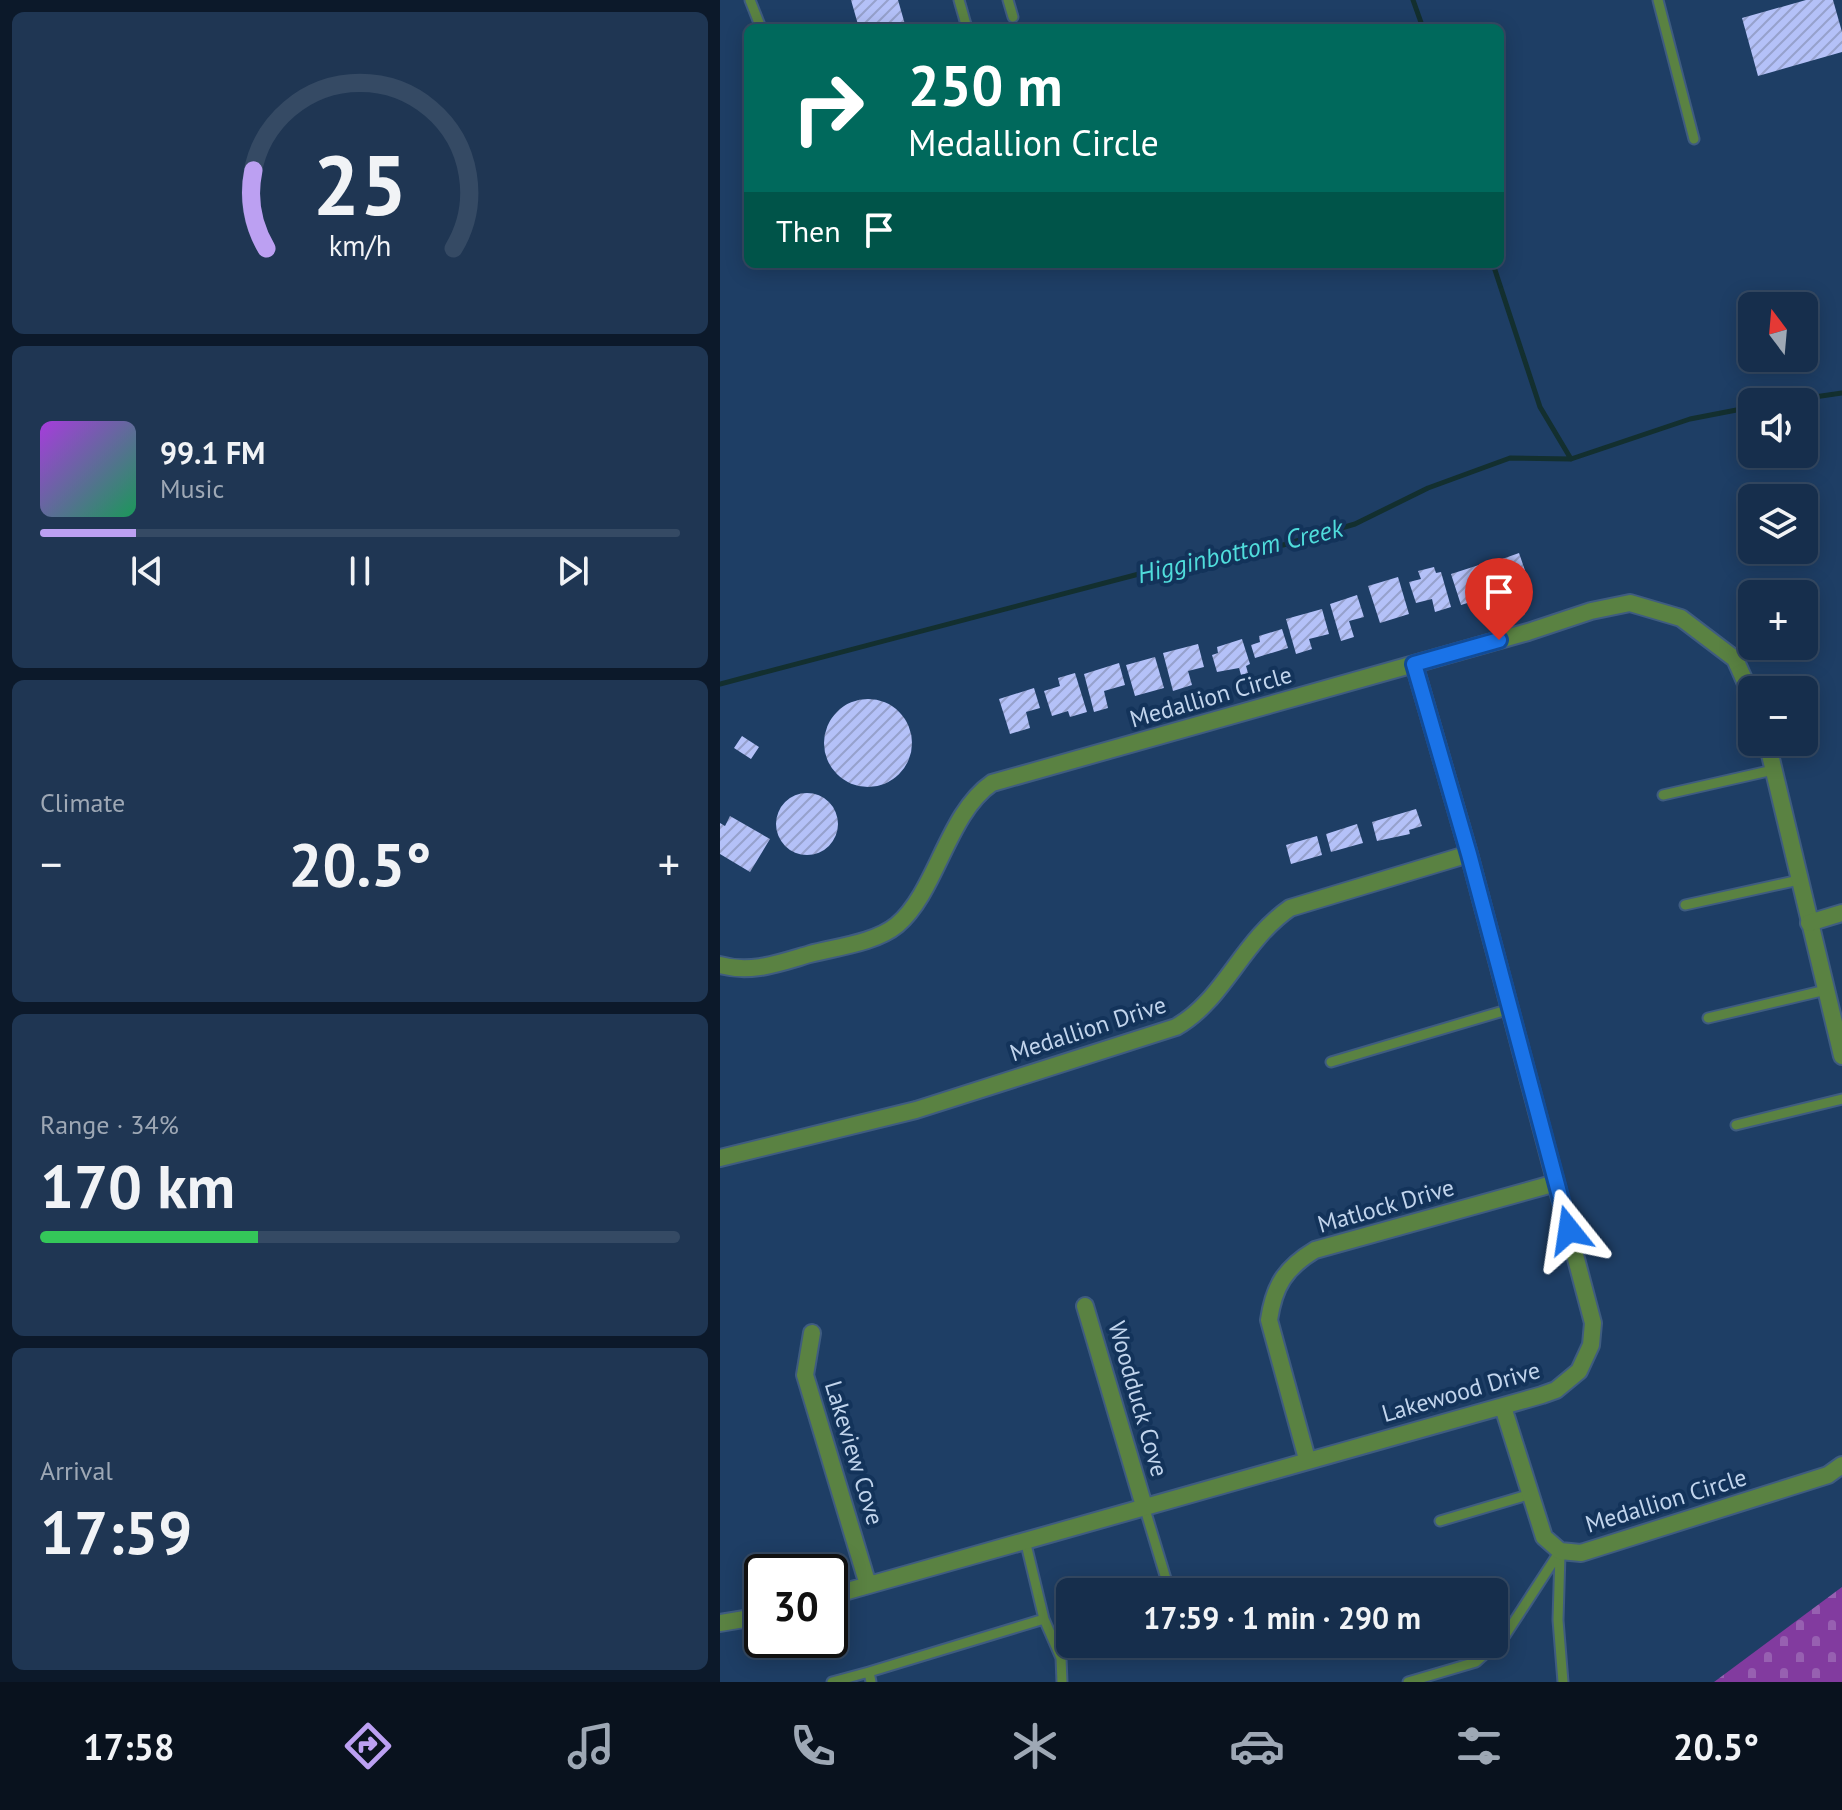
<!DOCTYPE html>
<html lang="en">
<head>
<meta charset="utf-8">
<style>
  body { margin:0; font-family:"PT Sans",sans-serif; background:#1f3653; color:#f1f3f6; height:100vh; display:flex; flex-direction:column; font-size:30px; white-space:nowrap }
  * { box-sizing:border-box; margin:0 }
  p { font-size:26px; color:#9ea8b5 }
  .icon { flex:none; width:44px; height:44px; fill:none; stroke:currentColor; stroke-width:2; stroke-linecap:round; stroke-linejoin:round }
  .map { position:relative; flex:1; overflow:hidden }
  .panel { display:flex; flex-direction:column; gap:12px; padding:12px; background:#0c192a; width:720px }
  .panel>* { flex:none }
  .hud { position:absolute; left:24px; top:24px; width:760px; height:244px; border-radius:12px; box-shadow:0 4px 20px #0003,0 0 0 2px #354a64; background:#00695c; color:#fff; overflow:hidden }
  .needle { width:52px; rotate:344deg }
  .fabs { position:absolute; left:1018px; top:292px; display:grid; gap:16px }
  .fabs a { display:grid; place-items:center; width:80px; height:80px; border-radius:12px; background:#162e4c; box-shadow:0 4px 20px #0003,0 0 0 2px #354a64; font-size:40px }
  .speed { position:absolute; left:24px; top:1554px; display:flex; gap:16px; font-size:40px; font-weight:700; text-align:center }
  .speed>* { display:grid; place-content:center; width:104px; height:104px; border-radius:50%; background:#162e4c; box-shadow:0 4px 20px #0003,0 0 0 2px #354a64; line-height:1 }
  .speed .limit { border:4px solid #111; border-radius:12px; background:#fff; color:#111 }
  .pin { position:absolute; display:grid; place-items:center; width:68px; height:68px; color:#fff; margin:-82px -34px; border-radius:50% 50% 50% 0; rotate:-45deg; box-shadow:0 0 8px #0007 }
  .pin .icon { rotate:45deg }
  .me { position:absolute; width:88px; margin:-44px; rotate:345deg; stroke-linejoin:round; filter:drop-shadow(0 0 6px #0008) }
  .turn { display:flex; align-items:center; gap:28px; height:168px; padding:0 32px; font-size:36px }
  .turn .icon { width:104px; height:104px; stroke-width:2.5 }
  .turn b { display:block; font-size:56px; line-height:68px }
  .then { display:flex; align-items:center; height:76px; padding:0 32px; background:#0003; gap:16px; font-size:30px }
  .big { font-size:60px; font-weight:800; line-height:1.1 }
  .panel .widget { flex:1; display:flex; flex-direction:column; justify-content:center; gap:12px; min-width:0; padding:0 28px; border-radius:12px; background:#1f3653 }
  .panel .dial { align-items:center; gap:0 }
  .dial svg { height:208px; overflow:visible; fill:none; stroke:#354a64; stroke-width:7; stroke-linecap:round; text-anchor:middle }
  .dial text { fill:#f1f3f6; stroke:none }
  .song { display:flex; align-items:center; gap:24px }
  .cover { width:96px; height:96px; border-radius:12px; background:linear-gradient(135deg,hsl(280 70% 55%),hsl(150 70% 35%)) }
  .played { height:8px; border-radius:4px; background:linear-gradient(90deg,#bca0f2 15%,#354a64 15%) }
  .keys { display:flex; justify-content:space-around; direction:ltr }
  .heat { display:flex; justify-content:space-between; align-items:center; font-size:44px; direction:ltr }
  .charge { height:12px; border-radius:6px; background:linear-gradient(90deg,#34c759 34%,#354a64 0) }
  .trip { position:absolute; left:336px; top:1578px; width:452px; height:80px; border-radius:12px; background:#162e4c; box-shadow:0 4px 20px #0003,0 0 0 2px #354a64; font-weight:800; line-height:80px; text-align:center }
  .dock { display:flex; height:128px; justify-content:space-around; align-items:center; background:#09121e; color:#9ea8b5 }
  .dock .icon { width:56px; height:56px }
  .dock .current { color:#bca0f2 }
  .dock b { font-size:36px; color:#f1f3f6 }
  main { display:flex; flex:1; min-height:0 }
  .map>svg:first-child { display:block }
  .cemetery { fill:url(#cemetery-stones) }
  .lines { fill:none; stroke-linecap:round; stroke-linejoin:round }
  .stream { stroke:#132f2f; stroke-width:5 }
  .building { fill:url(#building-hatch) }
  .service-casing { stroke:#3f5c80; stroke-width:13 }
  .minor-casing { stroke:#3f5c80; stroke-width:20 }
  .tertiary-casing { stroke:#3f5c80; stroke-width:20 }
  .service { stroke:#5a8242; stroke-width:9 }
  .minor { stroke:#5a8242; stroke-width:16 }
  .tertiary { stroke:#5a8242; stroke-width:16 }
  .route-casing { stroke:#114b97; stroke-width:20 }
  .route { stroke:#1a73e8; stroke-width:14 }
  .labels { text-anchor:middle; stroke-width:8; stroke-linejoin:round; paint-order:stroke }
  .street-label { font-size:24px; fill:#c1d4ec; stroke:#13335a }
  .water-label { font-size:26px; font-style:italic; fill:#50dddc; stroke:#13335a }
</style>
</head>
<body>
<main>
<section class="panel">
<div class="widget dial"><svg viewBox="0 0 100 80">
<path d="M14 69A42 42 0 1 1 86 69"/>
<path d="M14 69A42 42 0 0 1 9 39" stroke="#bca0f2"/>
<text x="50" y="56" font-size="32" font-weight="700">25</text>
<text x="50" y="72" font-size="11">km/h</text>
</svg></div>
<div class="widget">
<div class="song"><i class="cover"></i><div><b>99.1 FM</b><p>Music</p></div></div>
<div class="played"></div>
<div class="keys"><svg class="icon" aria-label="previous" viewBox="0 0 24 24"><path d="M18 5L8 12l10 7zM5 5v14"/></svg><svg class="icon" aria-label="pause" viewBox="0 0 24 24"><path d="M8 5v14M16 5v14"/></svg><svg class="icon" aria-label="next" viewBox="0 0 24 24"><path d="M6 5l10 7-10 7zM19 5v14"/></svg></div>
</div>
<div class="widget"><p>Climate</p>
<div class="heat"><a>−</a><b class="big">20.5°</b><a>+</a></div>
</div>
<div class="widget"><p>Range · 34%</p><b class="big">170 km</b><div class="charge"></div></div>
<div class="widget"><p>Arrival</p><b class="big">17:59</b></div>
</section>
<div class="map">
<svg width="1122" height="1682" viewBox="0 0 1122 1682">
  <defs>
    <pattern id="cemetery-stones" width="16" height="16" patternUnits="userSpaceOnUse" patternTransform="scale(2)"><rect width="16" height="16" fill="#823b9f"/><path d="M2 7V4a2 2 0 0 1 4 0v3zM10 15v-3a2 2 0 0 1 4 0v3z" fill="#9760b1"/></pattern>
    <pattern id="building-hatch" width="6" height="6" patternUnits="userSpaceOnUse" patternTransform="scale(2)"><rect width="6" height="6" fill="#b4c1f8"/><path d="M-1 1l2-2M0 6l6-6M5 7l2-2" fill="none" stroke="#96a1cc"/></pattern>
  </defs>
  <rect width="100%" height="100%" fill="#1e3e65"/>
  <!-- cemetery -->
  <path class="cemetery" d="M 1122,1587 L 1122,1682 L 994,1682 Z"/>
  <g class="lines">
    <!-- stream -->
    <path class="stream" d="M 693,0 L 703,28
      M 773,264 L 820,407 L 851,459
      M 1060,402 L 1122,393
      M 0,684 L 438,569 L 517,551 L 563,545 L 635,524 L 708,488 L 790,458 L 851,459 L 970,419 L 1032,407"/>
  </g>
  <!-- building -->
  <path class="building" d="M 131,0 L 178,0 L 186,28 L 139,28 Z
    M 1086,0 L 1113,0 L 1122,32 L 1122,52 L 1038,76 L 1022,18 Z
    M 799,553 L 809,582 L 780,591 L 771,563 Z
    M 762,564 L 773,595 L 741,605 L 731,574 Z
    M 714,567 L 716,573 L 721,572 L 731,607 L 715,612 L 712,599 L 696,603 L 689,582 L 701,579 L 698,571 Z
    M 678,577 L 689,614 L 660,623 L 648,586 Z
    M 637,595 L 644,617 L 629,621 L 634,637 L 621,641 L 610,604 Z
    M 602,609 L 609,634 L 589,639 L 592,649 L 576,654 L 566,619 Z
    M 562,629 L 568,648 L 535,658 L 531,645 L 540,642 L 539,636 Z
    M 522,639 L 530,664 L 526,666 L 528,673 L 521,675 L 519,668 L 497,672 L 492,655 L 498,653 L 497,647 Z
    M 478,644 L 484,667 L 468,671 L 472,685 L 453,691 L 443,653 Z
    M 435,657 L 444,688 L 415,696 L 406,665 Z
    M 399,663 L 405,685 L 384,691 L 388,708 L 374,712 L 364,674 Z
    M 355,673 L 367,712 L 350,717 L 348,711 L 332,716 L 324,691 L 340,686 L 338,678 Z
    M 314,688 L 320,708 L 306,712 L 310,728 L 290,734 L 279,699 Z
    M104 743a44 44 0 1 1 88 0a44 44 0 1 1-88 0Z
    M 22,736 L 39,747 L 31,759 L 14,748 Z
    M56 824a31 31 0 1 1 62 0a31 31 0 1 1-62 0Z
    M 696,809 L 702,826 L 689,830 L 690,834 L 657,841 L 652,822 Z
    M 10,816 L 50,839 L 30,872 L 0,854 L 0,823 L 5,826 Z
    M 637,824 L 643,843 L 611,852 L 606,834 Z
    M 597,836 L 602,855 L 571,864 L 566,845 Z"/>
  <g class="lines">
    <!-- service casing -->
    <g class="service-casing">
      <path id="service" d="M 30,0 L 41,28
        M 239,0 L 247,28
        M 288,0 L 293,17
        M 938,0 L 974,139
        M 943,795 L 1053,770
        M 965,905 L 1079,880
        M 988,1018 L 1106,990
        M 611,1062 L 790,1009
        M 1016,1125 L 1122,1099
        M 424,1506 L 450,1592
        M 720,1521 L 811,1494
        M 840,1554 L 838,1620 L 843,1682
        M 324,1619 L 341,1658 L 342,1682
        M 112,1682 L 149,1672
        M 151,1682 L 149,1672 L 324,1619 L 305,1540
        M 688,1682 L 756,1662 L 784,1637 L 840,1551"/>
    </g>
    <!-- minor casing -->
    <g class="minor-casing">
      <path id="minor" d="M 1047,742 L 1122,1056
        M 0,965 C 31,974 59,963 90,954 C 116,947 155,943 177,925 C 217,891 227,814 272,783 L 808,632 L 871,611 L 910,603 L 961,618 L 1015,659 L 1032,697
        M 0,1158 L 196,1110 L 456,1027 C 504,1000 521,942 570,908 L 749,854
        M 365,1306 L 424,1506
        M 92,1333 L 85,1375 L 148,1585
        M 783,1407 L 824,1537 L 840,1551 L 861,1553 L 1108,1475 L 1122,1465
        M 587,1459 L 549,1320 C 554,1286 565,1268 595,1250 L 836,1183
        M 110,1596 L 822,1395 L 836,1390 L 859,1371 L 871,1345 L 873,1323 L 749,854 L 694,664
        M 0,1623 L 42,1616"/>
    </g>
    <!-- tertiary casing -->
    <g class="tertiary-casing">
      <path id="tertiary" d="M 1089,923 L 1122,913"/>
    </g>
    <!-- service -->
    <use href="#service" class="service"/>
    <!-- minor -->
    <use href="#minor" class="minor"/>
    <!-- tertiary -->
    <use href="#tertiary" class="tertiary"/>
  </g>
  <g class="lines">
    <!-- route casing -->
    <g class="route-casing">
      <path id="route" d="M 779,640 L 694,664 L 749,854 L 849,1230"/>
    </g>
    <!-- route -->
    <use href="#route" class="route"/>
  </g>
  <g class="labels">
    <!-- street labels -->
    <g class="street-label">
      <text transform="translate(491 697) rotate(-16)" y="8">Medallion Circle</text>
      <text transform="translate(368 1029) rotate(-18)" y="8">Medallion Drive</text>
      <text transform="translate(666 1206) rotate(-16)" y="8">Matlock Drive</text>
      <text transform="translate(741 1392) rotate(-16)" y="8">Lakewood Drive</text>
      <text transform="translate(418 1399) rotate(74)" y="8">Woodduck Cove</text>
      <text transform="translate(134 1453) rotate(73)" y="8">Lakeview Cove</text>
      <text transform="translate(946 1501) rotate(-17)" y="8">Medallion Circle</text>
    </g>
    <!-- water labels -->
    <g class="water-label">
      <text transform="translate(520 551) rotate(-13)" y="9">Higginbottom Creek</text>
    </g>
  </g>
</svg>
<div class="fabs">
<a><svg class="needle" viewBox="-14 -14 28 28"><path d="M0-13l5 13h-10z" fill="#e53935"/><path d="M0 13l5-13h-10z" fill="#9ea8b5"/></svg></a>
<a><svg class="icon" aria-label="sound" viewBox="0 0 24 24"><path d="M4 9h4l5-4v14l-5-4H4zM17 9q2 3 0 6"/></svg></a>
<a><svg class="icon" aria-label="layers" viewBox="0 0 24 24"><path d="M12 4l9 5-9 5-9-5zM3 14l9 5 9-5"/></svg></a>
<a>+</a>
<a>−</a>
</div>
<div class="speed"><div class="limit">30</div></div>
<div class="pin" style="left:779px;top:640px;background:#d93025"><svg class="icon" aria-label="arrive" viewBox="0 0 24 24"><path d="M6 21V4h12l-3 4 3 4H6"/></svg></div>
<svg class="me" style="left:849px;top:1230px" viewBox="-20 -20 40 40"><path d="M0-17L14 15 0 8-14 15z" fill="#1a73e8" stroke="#fff" stroke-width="4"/></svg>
<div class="trip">17:59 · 1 min · 290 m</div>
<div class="hud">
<div class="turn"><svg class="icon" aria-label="right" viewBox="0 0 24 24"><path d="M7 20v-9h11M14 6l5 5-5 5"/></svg><div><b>250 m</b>Medallion Circle</div></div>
<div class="then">Then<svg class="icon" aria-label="arrive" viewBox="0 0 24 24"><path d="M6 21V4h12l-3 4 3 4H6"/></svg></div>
</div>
</div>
</main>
<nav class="dock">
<b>17:58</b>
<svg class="icon current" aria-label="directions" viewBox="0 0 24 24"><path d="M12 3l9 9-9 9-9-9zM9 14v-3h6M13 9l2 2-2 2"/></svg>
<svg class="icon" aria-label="music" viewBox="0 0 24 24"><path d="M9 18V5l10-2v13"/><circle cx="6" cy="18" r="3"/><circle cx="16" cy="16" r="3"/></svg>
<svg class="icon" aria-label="phone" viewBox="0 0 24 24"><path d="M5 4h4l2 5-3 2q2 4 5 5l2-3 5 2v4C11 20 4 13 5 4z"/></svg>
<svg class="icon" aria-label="climate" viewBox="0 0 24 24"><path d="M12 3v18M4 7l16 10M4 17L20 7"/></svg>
<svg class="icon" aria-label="car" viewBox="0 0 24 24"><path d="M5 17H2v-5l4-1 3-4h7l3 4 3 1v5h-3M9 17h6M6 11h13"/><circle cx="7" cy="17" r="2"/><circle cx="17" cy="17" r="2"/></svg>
<svg class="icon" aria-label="filters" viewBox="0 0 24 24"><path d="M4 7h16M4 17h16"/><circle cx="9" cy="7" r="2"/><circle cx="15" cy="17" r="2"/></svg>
<b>20.5°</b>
</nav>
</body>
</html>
